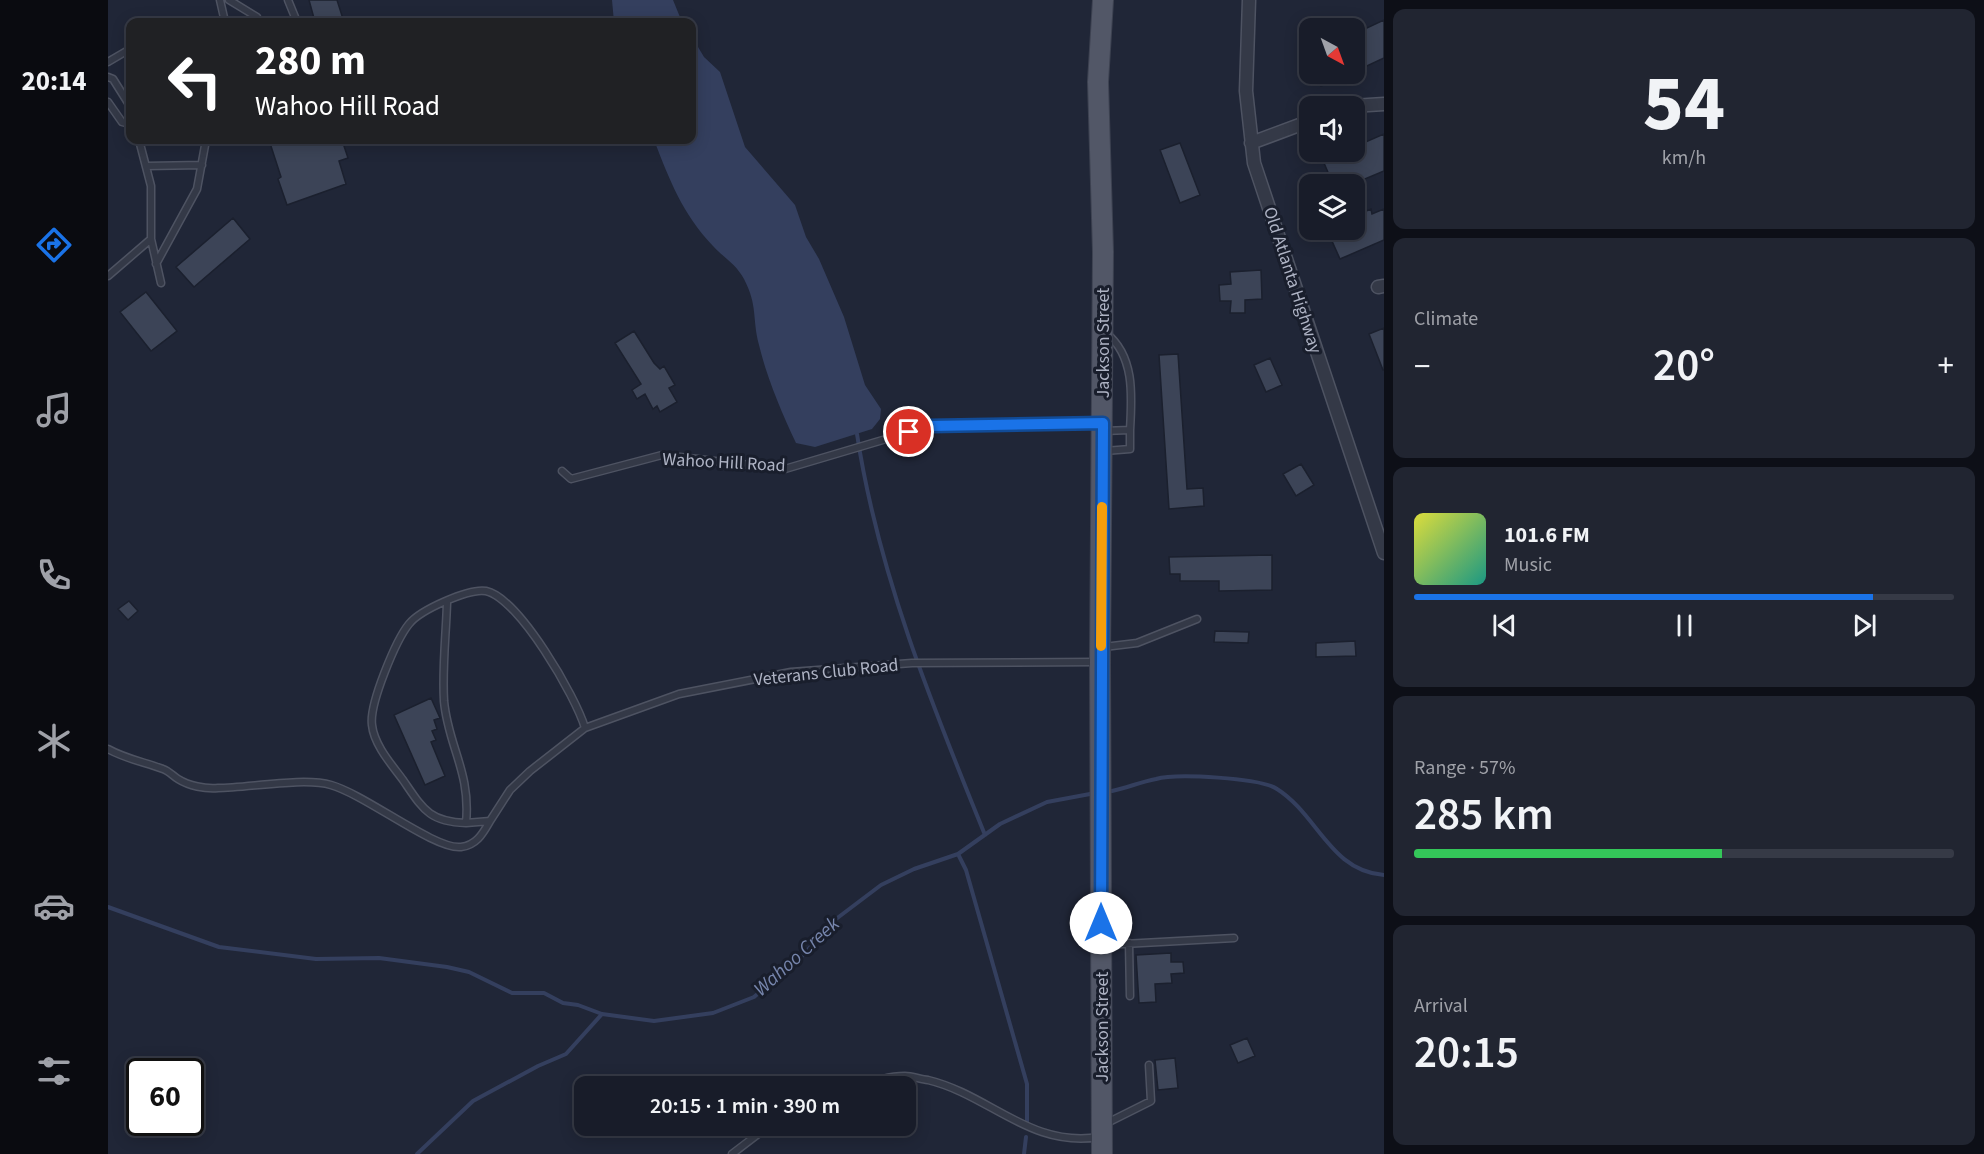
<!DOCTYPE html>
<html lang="en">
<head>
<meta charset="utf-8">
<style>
  body { margin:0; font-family:"Source Sans 3",sans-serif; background:#212531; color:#f1f3f6; height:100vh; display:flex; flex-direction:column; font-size:22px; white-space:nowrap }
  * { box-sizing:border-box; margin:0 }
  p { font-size:20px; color:#9fa1a8 }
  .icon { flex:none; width:33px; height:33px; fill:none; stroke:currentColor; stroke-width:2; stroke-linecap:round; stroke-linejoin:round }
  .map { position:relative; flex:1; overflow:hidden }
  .sheet { display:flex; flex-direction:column; gap:9px; padding:9px; background:#0d0f17; width:600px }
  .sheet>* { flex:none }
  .guide { position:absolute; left:18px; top:18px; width:570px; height:126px; border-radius:12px; box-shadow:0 3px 15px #0003,0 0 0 2px #363a46; background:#202124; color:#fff; overflow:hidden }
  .needle { width:39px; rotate:139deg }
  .controls { position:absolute; left:1191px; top:18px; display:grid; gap:12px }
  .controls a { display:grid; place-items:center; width:66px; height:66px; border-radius:12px; background:#181c29; box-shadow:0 3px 15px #0003,0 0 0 2px #363a46; font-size:30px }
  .speed { position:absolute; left:18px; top:1058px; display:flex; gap:12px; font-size:30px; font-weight:700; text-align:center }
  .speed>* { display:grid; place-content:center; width:78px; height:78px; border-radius:50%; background:#181c29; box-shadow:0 3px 15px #0003,0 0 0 2px #363a46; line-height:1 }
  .speed .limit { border:3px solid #111; border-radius:9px; background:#fff; color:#111 }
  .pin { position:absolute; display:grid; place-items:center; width:51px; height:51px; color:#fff; margin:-26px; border:3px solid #fff; border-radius:50%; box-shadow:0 2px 6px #0007 }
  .me { position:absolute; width:66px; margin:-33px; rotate:0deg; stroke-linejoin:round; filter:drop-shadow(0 0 4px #0008) }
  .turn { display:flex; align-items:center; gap:21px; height:126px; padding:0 30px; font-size:27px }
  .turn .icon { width:78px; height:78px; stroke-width:2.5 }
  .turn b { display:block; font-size:42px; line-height:51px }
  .big { font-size:45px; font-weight:600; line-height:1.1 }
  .sheet .tile { flex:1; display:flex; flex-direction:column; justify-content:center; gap:9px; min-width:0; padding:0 21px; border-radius:12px; background:#212531 }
  .sheet .dial { align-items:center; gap:0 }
  .dial b { font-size:78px; line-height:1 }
  .song { display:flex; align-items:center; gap:18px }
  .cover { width:72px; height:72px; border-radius:9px; background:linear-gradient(135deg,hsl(60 70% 55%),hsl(170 70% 35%)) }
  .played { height:6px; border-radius:3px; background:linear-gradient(90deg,#1a73e8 85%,#363a46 85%) }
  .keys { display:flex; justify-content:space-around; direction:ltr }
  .heat { display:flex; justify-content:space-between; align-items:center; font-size:33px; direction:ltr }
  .charge { height:9px; border-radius:4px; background:linear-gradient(90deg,#34c759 57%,#363a46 0) }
  .trip { position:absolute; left:466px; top:1076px; width:342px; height:60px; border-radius:12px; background:#181c29; box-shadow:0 3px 15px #0003,0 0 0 2px #363a46; font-weight:600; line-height:60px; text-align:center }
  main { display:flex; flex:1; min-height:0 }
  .tabs { display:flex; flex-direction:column; width:108px; justify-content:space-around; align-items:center; background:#0a0b10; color:#9fa1a8 }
  .tabs .icon { width:42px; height:42px }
  .tabs .on { color:#1a73e8 }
  .tabs b { font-size:27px; color:#f1f3f6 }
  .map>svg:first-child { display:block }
  .water { fill:#343f5e }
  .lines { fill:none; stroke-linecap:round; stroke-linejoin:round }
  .stream { stroke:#343f5e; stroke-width:4 }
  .building { fill:#3c4457; stroke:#1b202e; stroke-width:1.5 }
  .service-casing { stroke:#4e5362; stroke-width:9 }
  .minor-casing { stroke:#4e5362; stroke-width:15 }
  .primary-casing { stroke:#3d4251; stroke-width:22 }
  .service { stroke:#343947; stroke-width:6 }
  .minor { stroke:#343947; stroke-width:12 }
  .primary { stroke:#525767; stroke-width:20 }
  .route-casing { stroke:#114b97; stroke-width:15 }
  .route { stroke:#1a73e8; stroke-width:10 }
  .slow { stroke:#f59e0b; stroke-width:10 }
  .labels { text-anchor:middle; stroke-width:6; stroke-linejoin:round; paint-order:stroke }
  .street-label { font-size:18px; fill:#aeb3c4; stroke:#191e2c }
  .water-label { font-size:20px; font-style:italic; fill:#7685ac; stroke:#191e2c }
</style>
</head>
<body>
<main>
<nav class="tabs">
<b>20:14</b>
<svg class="icon on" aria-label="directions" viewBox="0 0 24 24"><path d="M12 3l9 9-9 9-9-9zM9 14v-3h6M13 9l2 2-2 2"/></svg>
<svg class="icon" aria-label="music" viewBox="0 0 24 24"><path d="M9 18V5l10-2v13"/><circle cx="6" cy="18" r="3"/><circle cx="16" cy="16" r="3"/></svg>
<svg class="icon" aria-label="phone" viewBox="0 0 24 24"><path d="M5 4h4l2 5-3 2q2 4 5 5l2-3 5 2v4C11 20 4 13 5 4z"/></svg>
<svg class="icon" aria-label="climate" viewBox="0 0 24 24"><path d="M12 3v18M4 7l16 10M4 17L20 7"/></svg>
<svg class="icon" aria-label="car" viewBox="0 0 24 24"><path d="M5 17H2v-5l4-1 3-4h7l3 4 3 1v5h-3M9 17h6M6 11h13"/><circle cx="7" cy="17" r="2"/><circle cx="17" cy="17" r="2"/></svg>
<svg class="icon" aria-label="filters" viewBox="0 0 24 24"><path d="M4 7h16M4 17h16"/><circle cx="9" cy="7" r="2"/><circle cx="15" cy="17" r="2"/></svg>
</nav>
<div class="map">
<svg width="1276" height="1154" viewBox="0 0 1276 1154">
  <rect width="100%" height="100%" fill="#202637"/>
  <!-- water -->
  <path class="water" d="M 504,0 L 565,0 L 574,22 L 506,22 Z
    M 584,37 L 596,57 L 612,72 L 637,147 L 687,205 L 698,237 L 711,259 L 736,317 L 757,385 L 773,409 L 772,419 L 764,429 L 707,447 L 688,443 C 673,411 659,378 651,345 C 644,318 650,306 636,279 C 628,264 616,258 605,246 C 574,213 562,181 546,140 L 584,140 Z"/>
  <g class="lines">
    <!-- stream -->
    <path class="stream" d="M 749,434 C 770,573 824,705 877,835
      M 1004,791 C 1019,788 1032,782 1048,779 C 1068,773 1153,778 1169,789 C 1210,815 1222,871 1276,875
      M 850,854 L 858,870 L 919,1084 L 919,1123
      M 0,907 L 111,947 L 208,959 L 271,958 L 339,967 L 361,972 L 404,993 L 436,993 L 455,1003 L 470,1005 L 494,1014 L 546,1021 L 605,1013 L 646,997 L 694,956 L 728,919 L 773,885 L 806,869 L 850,854 L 892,824 L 939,802 L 982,794
      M 309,1154 L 365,1101 L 430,1066 L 458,1054 L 494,1014
      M 916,1154 L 918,1137"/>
  </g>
  <!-- building -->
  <path class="building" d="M 201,0 L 229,0 L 236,22 L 207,22 Z
    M 1276,20 L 1276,58 L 1246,72 L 1246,34 Z
    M 1207,74 L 1240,74 L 1213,86 Z
    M 1276,134 L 1276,171 L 1245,184 L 1225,184 L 1216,163 L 1232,156 L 1230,152 L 1246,152 L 1246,147 Z
    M 161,140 L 234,140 L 240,158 L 231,161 L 238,184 L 179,205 L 170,179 L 173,177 Z
    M 1072,143 L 1092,195 L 1072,203 L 1052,150 Z
    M 1263,209 L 1264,214 L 1276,209 L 1276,240 L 1232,259 L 1219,230 L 1246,230 L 1246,216 Z
    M 125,218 L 142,239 L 86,287 L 68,267 Z
    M 1153,270 L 1154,299 L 1137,300 L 1137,313 L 1122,313 L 1123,301 L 1112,301 L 1111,285 L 1123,284 L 1122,272 Z
    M 38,292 L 69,331 L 43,351 L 12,312 Z
    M 1276,328 L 1276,370 L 1275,370 L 1261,334 Z
    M 526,331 L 546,363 L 552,369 L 556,366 L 567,385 L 561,388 L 569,402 L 552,412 L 549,406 L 545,409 L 537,394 L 529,399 L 524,390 L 533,384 L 507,343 Z
    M 1070,354 L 1079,489 L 1095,488 L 1096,506 L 1061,509 L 1051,355 Z
    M 1162,358 L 1174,385 L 1158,392 L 1146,365 Z
    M 1193,464 L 1206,485 L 1188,496 L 1175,474 Z
    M 1164,555 L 1164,590 L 1111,591 L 1111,581 L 1072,581 L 1072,574 L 1062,574 L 1061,557 Z
    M 21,601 L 30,611 L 20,620 L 10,609 Z
    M 1107,631 L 1141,632 L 1140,643 L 1106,642 Z
    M 1247,641 L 1248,656 L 1208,657 L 1208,643 Z
    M 323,698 L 332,718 L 326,720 L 329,729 L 324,731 L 328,740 L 323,742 L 337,776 L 317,785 L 286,715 Z
    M 1063,953 L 1063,962 L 1075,962 L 1076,973 L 1063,974 L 1064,983 L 1047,984 L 1048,1002 L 1031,1003 L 1028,955 Z
    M 1139,1038 L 1147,1056 L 1130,1063 L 1122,1045 Z
    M 1067,1058 L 1070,1088 L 1050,1090 L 1047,1060 Z"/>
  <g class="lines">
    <!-- service casing -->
    <g class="service-casing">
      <path id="service" d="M 112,0 L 117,22
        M 121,0 L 149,17 L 150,22
        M 180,0 L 189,22
        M 0,62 L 22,49
        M 0,77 L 5,79 L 22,106
        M 0,102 L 14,122 L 22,124
        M 38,166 L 94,165
        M 43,239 L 53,283
        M 48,264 L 89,189 L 98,140
        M 0,276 L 43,239 L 43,186 L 31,140
        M 998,333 C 1027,356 1024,396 1022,430
        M 995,431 L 1022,430 L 1022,449 L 997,451
        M 454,471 L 463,479 L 554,455 L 677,469 L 822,426 L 992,423
        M 339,603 C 338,635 334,669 336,701 C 340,746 363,772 358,823 L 382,821 L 402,790 L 422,771 L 477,728 L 571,694 L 683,672 L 804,663 L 989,662
        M 996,647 L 1029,643 L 1089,619
        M 0,749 C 18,759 36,762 55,769 C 61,771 65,776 70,779 C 81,786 97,789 110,788 C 139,788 196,777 223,785 C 258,795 327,850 353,847 C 369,845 375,833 382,821
        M 358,823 C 321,822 315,809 295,780 C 284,765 266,745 264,725 C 261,704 288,640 301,624 C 312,610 361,588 378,591 C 411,598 468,697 477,728
        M 1021,943 L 1022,996
        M 997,945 L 1126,938
        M 753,1086 C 767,1081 781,1076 797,1076 C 804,1076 812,1079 820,1080 C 882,1095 922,1148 991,1137
        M 997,1124 L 1043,1101 L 1041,1065
        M 624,1154 L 662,1125"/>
    </g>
    <!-- minor casing -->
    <g class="minor-casing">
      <path id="minor" d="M 1141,0 L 1138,91 L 1146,163 L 1276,553
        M 1245,106 L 1276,104
        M 1143,143 L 1202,121
        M 1270,287 L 1276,286"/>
    </g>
    <!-- primary casing -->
    <g class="primary-casing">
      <path id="primary" d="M 994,1154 L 992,662 L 995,252 L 990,82 L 995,0"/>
    </g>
    <!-- service -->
    <use href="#service" class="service"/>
    <!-- minor -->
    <use href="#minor" class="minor"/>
    <!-- primary -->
    <use href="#primary" class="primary"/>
  </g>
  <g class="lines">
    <!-- route casing -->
    <g class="route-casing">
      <path id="route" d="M 801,432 L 822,426 L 995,423 L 993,923"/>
    </g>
    <!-- route -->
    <use href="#route" class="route"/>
    <!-- slow -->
    <path class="slow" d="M 993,646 L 994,507"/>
  </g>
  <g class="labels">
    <!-- street labels -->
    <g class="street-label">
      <text transform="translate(1185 280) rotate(72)" y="6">Old Atlanta Highway</text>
      <text transform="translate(995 343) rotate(-90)" y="6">Jackson Street</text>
      <text transform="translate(616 462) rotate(3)" y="6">Wahoo Hill Road</text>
      <text transform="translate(718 672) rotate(-6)" y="6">Veterans Club Road</text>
      <text transform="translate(994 1027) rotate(-90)" y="6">Jackson Street</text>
    </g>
    <!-- water labels -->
    <g class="water-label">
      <text transform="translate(688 956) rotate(-42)" y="7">Wahoo Creek</text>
    </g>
  </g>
</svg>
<div class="controls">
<a><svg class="needle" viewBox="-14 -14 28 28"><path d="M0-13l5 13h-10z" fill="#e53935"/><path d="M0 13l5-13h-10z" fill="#9fa1a8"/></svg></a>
<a><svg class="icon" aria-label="sound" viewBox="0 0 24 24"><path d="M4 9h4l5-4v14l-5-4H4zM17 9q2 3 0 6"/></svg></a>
<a><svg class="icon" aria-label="layers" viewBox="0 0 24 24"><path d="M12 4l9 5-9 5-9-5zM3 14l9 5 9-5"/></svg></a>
</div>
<div class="speed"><div class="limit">60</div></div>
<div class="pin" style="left:801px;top:432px;background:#d93025"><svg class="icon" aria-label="arrive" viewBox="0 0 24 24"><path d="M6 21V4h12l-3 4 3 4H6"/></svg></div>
<svg class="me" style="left:993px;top:923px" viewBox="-20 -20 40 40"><circle r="19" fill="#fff"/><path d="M0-13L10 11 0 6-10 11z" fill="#1a73e8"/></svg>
<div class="trip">20:15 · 1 min · 390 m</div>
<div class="guide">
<div class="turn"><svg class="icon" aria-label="left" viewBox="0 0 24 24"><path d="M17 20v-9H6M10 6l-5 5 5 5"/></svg><div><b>280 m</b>Wahoo Hill Road</div></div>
</div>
</div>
<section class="sheet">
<div class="tile dial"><b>54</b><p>km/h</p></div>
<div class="tile"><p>Climate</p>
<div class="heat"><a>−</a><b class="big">20°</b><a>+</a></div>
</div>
<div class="tile">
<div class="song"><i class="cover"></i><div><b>101.6 FM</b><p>Music</p></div></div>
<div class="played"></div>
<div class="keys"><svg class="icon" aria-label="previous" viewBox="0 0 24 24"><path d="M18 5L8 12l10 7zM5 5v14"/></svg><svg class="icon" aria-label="pause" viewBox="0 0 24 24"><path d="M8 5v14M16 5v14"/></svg><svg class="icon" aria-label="next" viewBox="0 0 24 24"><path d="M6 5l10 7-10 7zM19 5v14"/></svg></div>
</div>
<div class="tile"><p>Range · 57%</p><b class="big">285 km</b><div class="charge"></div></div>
<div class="tile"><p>Arrival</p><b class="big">20:15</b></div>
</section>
</main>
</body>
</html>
